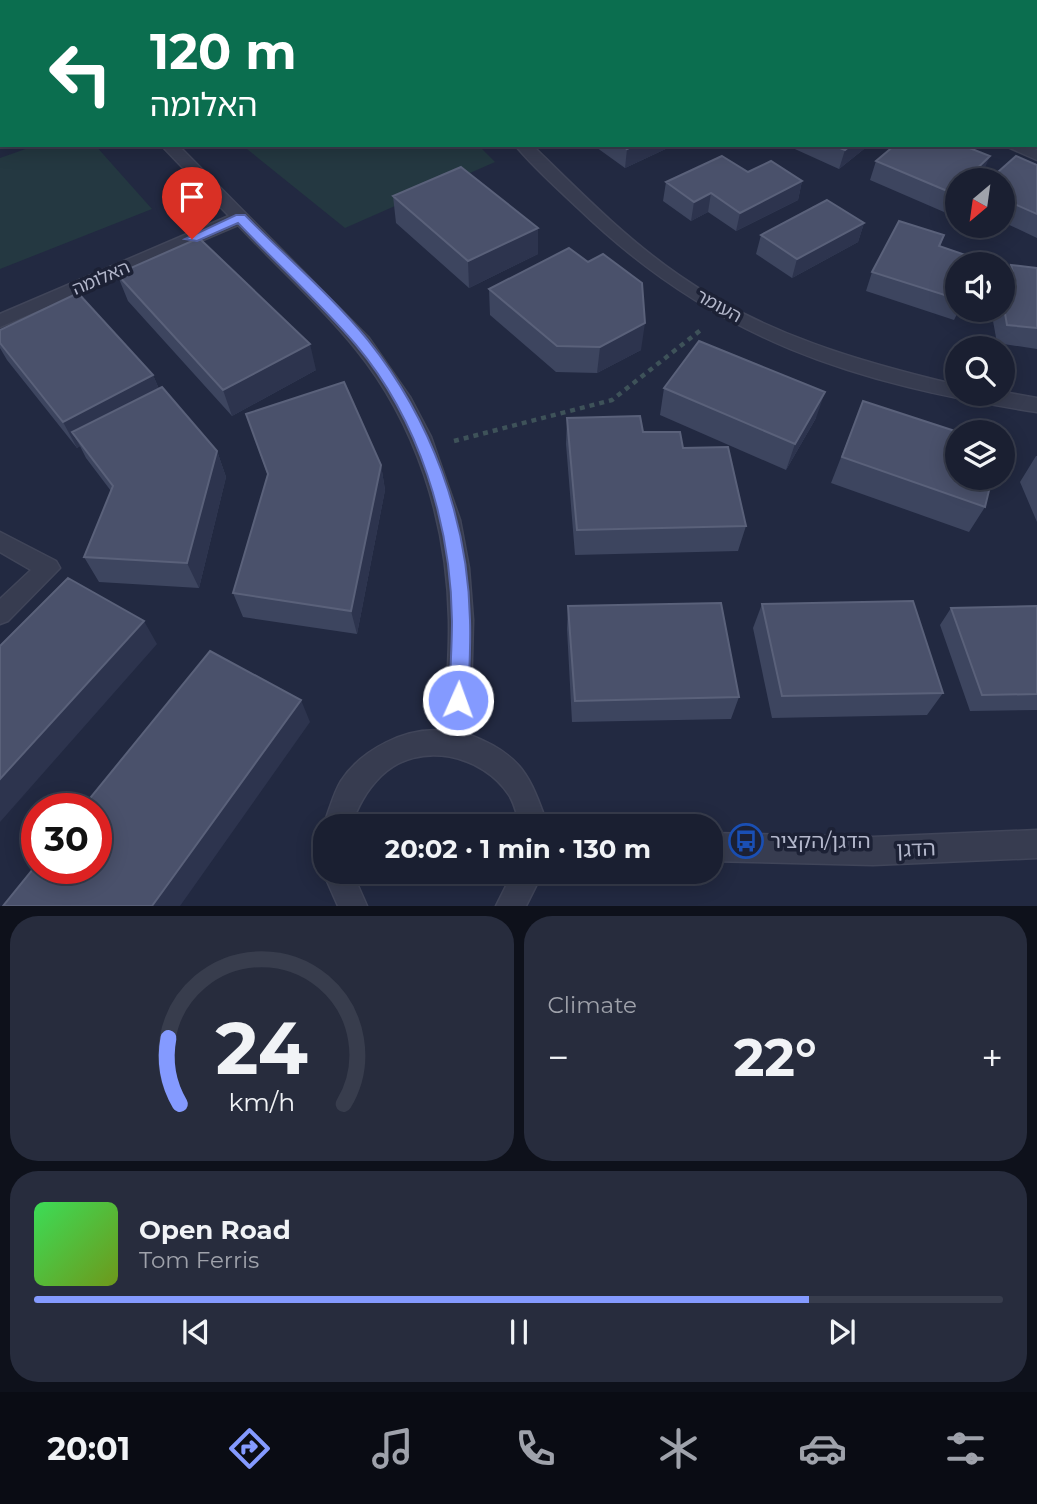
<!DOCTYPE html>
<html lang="en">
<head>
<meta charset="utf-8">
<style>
  body { margin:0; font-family:Montserrat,"Noto Sans Hebrew",sans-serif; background:#272c3d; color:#f1f3f6; height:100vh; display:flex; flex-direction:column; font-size:26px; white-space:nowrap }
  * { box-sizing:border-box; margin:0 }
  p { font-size:23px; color:#9fa2ab }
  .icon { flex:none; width:38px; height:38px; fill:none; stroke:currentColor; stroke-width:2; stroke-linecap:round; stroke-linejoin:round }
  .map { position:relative; height:906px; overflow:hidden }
  .details { display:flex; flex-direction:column; gap:10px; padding:10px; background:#0e111b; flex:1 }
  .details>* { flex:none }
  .hud { position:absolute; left:0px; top:0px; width:1038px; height:147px; box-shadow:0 4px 18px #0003,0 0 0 2px #383d4d; background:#0b6e4f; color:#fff; overflow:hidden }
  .needle { width:46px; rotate:209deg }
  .controls { position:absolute; left:945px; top:168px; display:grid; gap:14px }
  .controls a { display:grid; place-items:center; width:70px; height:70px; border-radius:50%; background:#1a1f31; box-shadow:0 4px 18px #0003,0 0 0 2px #383d4d; font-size:35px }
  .speed { position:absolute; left:21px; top:793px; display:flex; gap:14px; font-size:35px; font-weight:700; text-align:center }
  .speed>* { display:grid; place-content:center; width:91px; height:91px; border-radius:50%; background:#1a1f31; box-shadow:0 4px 18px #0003,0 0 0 2px #383d4d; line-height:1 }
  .speed .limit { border:10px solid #d22; background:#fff; color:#111 }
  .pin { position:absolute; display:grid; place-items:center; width:60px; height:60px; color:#fff; margin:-72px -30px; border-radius:50% 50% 50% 0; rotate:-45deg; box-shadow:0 0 7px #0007 }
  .pin .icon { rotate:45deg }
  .me { position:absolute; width:77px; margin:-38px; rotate:2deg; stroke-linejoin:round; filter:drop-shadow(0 0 5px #0008) }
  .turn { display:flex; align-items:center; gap:24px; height:147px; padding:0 35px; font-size:32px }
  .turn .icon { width:91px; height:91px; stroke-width:2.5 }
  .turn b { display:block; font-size:49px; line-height:60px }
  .big { font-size:52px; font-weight:700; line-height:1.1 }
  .details .tile { flex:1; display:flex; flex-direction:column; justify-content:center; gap:10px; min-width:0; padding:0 24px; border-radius:28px; background:#272c3d }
  .details .dial { align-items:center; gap:0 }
  .dial svg { height:182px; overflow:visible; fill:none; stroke:#383d4d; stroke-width:7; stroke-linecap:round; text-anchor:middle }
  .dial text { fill:#f1f3f6; stroke:none }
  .song { display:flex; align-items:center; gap:21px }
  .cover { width:84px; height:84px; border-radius:10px; background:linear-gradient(135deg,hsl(130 70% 55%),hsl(80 70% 35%)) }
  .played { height:7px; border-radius:4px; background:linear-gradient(90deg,#849aff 80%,#383d4d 80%) }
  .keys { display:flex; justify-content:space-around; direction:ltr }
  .heat { display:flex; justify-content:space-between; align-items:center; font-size:38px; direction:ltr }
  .details .tiles { flex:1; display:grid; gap:10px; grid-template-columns:1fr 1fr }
  .tile:last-child { grid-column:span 2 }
  .trip { position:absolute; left:313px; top:814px; width:410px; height:70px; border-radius:28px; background:#1a1f31; box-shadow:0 4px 18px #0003,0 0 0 2px #383d4d; font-weight:700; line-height:70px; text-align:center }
  .dock { display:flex; height:112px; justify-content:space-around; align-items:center; background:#0a0c14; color:#9fa2ab }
  .dock .icon { width:49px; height:49px }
  .dock .active { color:#849aff }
  .dock b { font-size:32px; color:#f1f3f6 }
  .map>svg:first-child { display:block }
  .green { fill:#243841 }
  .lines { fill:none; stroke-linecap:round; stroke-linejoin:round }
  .minor-casing { stroke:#404559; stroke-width:3 }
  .path { stroke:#3e5259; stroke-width:4.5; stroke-dasharray:5 5; stroke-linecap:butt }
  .minor { fill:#373c50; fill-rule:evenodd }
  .wall { fill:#3d455f }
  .shaded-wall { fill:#2d344e }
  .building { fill:#4a516b; stroke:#5a617a; stroke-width:2 }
  .route { fill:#849aff; stroke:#5664a6; stroke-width:2 }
  .labels { text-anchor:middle; stroke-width:7; stroke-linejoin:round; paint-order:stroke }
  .street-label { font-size:18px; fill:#b3b7cb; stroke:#1c2135 }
  .near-poi-label { font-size:21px; fill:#b3b7cb; stroke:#1c2135; text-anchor:start }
  .near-street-label { font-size:21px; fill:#b3b7cb; stroke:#1c2135 }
</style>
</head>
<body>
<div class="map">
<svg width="1037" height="906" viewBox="0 0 1037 906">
  <rect width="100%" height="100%" fill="#222941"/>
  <!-- green -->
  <path class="green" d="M 37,145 L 95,145 L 152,209 L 0,269 L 0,158 Z
    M 242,145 L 478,145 L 495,162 L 345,228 Z"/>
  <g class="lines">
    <!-- minor casing -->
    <g class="minor-casing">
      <path id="minor" d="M 367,0 L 380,0 L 381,2 L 368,2 Z
        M 670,0 L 684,0 L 685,2 L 671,2 Z
        M 0,40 L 2,40 L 2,48 L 0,48 Z
        M 1036,44 L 1037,44 L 1037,52 L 1036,52 Z
        M 161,145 L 178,145 L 369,338 L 410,397 L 431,437 L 460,520 L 469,568 L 473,620 L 470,735 C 522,755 530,776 548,826 L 520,826 C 517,816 515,804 509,795 C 483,755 419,739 381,776 C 366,791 358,806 351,826 L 326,826 L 326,832 L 323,826 C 329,812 333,794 341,781 C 361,750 407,726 444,731 C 446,694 450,656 449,619 C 447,522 417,424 355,348 C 320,304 276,266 238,225 L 0,327 L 0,314 L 229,216 Z
        M 515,145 L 532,145 C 579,191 626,239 680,276 C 763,334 860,362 957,385 L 957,394 L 1003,392 L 1037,398 L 1037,412 C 855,384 715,340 579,209 C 558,189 534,168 515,145 Z
        M 1003,145 L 1026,145 L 1037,150 L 1037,160 Z
        M 0,532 L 56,561 L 60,568 L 8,621 L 0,624 L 0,599 L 31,570 L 0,552 Z
        M 1037,830 L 1037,858 L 873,865 L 710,861 L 710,833 L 873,837 Z
        M 326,865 L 326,872 L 352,872 L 367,906 L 338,906 L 323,872 Z
        M 513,872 L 543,872 L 526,906 L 496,906 Z"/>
    </g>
    <!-- path -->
    <path class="path" d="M 454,441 L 612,400 L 702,329"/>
    <!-- minor -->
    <use href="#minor" class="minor"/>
  </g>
  <!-- wall -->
  <path class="wall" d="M 0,0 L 166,0 L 172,2 L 2,2 L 2,15 L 0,15 Z
    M 258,0 L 333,0 L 333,2 L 258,2 Z
    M 593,145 L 672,145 L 672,146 L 625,168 Z
    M 786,145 L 869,145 L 839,169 Z
    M 876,161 L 982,175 L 944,212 L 870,180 Z
    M 1037,165 L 1037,238 L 1003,222 L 1003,180 Z
    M 748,172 L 802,181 L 798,200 L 736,231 L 708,212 L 691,221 L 663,201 L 666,182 Z
    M 393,196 L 538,228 L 538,254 L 469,288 L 396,223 Z
    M 864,223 L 858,242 L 792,278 L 756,254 L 761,235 Z
    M 944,235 L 940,247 L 957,264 L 957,310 L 959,310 L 954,320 L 866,291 L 872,272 Z
    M 1011,265 L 1037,268 L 1037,349 L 997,343 L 991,310 L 1003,310 L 1003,282 Z
    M 117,274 L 316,370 L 232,416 L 128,301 Z
    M 489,289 L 641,350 L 597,373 L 556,372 L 490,315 Z
    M 0,330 L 153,375 L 159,389 L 217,451 L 226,477 L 199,588 L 99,582 L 84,557 L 111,491 L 86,458 L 80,446 L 77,448 L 7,360 L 0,348 Z
    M 664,388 L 816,418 L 786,470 L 660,415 Z
    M 863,401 L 985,507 L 969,532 L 831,483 Z
    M 246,414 L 381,465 L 385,490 L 357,634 L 243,617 L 233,593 L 268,476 Z
    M 567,418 L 643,432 L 683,448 L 746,526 L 738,551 L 575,555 L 566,444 Z
    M 1036,456 L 1037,456 L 1037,522 L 1020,482 Z
    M 762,604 L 943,693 L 927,715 L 772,718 L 753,628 Z
    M 568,606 L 739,697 L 731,719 L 572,722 L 567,629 Z
    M 1037,606 L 1037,710 L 970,711 L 940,625 L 951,608 Z"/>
  <!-- shaded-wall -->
  <path class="shaded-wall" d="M 63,0 L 94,0 L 92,2 L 61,2 Z
    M 307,0 L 333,0 L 333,2 L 301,2 Z
    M 635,145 L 672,145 L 672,146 L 625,168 L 627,149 Z
    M 851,145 L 869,145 L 839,169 L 845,150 Z
    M 990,156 L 982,175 L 977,180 L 965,180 Z
    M 802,181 L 798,200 L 736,231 L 740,213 Z
    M 957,188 L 957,199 L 944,212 L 952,193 Z
    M 711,193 L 708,212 L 691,221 L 694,202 Z
    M 864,223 L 858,242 L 792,278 L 797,259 Z
    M 538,228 L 538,254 L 469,288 L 468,261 Z
    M 645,323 L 641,350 L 597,373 L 600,347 Z
    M 310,344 L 316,370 L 232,416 L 223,390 Z
    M 153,375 L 164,401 L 72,432 L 80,446 L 77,448 L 63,422 Z
    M 825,392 L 816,418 L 786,470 L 795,444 Z
    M 217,451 L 226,477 L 199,588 L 187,563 Z
    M 381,465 L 385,490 L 357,634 L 351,611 Z
    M 144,621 L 157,644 L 0,822 L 0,779 Z
    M 301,700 L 310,722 L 180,906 L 152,906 Z"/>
  <!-- building -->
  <path class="building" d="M 7,0 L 63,0 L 61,2 L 16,2 Z
    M 91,0 L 166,0 L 172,2 L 88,2 Z
    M 270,0 L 307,0 L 301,2 L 271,2 Z
    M 442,0 L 516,0 L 509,2 L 444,2 Z
    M 576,0 L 643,0 L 646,2 L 579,2 Z
    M 1036,58 L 1037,58 L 1037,99 L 1036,98 Z
    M 621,145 L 635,145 L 627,149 Z
    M 833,145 L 851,145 L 845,150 Z
    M 895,145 L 962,145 L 990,156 L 965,180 L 957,180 L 957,188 L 952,193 L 876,161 Z
    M 722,156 L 748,172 L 771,161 L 802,181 L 740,213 L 711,193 L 694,202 L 666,182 Z
    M 1016,156 L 1037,165 L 1037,214 L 1003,199 L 1003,180 L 989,180 Z
    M 461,167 L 538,228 L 468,261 L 393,196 Z
    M 827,200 L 864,223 L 797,259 L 761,235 Z
    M 899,221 L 944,235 L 939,246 L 980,260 L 979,264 L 957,264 L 957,299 L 872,272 Z
    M 199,238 L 310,344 L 223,390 L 117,274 Z
    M 569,248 L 588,262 L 603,254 L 642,283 L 645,323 L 600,347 L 557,346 L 489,289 Z
    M 1011,265 L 1037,268 L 1037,328 L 1007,325 L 1003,302 L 1003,282 L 1016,284 Z
    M 78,293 L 153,375 L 63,422 L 0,343 L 0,330 Z
    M 699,341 L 825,392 L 795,444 L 664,388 Z
    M 344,382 L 381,465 L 351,611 L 233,593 L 268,474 L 246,414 Z
    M 162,387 L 217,451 L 187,563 L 84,557 L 113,486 L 72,432 Z
    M 863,401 L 958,432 L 957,432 L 957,478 L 992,478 L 985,507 L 842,457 Z
    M 640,416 L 643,432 L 680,432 L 683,448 L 728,447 L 746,526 L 577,530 L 567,418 Z
    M 68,578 L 144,621 L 0,779 L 0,646 Z
    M 913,601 L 943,693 L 782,696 L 762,604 Z
    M 721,603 L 739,697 L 575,701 L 568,606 Z
    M 1037,606 L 1037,694 L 982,695 L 951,608 Z
    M 210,651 L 301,700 L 152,906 L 3,906 L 37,864 L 37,868 L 96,868 L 96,808 L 82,808 Z"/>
  <!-- route -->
  <path class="route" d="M 236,215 L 245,215 C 285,256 332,296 368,340 C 431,419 468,519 470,620 C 471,647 469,674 468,700 L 465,706 L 458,709 L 452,706 L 449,700 C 450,674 452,647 452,621 C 451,524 419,420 356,345 C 320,303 277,264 238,223 L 197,241 L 185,239 Z"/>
  <!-- icons -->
  <defs>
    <g id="bus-ring" transform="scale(1.75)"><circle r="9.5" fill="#1c2135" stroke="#1a4fb4" stroke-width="1.5"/><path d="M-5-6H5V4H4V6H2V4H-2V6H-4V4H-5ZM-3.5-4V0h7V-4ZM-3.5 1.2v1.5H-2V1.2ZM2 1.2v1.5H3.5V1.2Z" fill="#1a4fb4"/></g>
  </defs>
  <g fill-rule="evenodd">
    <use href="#bus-ring" x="746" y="841"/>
  </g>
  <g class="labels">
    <!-- street labels -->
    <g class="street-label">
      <text transform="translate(101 278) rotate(-23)" y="6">האלומה</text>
      <text transform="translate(719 306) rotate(29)" y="6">העומר</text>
    </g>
    <!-- near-poi labels -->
    <g class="near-poi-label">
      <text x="770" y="848">הדגן/הקציר</text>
    </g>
    <!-- near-street labels -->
    <g class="near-street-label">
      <text transform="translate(916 849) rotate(-2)" y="7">הדגן</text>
    </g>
  </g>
</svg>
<div class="controls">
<a><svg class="needle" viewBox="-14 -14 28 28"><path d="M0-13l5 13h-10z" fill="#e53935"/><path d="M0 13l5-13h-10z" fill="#9fa2ab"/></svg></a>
<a><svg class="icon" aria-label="sound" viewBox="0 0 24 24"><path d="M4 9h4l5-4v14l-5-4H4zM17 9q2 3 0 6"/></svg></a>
<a><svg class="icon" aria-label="search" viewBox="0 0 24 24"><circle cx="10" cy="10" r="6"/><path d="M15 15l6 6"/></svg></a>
<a><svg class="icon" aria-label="layers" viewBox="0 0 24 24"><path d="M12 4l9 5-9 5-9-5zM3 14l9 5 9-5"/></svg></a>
</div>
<div class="speed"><div class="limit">30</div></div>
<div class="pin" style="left:192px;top:239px;background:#d93025"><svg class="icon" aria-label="arrive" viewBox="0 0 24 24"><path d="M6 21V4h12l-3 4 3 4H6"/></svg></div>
<svg class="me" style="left:458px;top:700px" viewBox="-20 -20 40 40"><circle r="17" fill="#849aff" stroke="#fff" stroke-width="3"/><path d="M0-11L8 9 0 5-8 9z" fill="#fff"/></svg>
<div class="trip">20:02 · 1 min · 130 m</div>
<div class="hud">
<div class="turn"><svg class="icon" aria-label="left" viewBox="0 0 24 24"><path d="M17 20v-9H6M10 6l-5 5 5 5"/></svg><div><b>120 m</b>האלומה</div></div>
</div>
</div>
<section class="details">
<div class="tiles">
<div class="tile dial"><svg viewBox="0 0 100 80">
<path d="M14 69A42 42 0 1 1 86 69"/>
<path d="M14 69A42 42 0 0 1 9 40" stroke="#849aff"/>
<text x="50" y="56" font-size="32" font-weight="700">24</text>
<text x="50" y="72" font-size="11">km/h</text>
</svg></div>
<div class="tile"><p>Climate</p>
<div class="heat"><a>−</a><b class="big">22°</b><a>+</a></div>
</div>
<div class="tile">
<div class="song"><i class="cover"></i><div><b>Open Road</b><p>Tom Ferris</p></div></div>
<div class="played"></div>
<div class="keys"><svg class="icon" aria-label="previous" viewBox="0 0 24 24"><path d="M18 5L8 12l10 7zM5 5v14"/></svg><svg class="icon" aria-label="pause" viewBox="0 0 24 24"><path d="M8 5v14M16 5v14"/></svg><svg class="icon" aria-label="next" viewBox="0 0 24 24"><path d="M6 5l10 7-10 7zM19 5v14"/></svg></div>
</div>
</div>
</section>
<nav class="dock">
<b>20:01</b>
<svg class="icon active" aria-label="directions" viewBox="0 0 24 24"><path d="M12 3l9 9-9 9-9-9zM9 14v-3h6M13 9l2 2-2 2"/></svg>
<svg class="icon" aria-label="music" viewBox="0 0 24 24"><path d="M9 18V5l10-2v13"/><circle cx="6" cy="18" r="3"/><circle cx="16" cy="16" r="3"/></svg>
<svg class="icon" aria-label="phone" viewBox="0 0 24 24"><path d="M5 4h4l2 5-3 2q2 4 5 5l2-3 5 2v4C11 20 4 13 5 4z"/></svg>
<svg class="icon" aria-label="climate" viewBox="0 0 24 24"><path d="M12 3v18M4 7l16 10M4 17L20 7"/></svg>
<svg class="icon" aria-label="car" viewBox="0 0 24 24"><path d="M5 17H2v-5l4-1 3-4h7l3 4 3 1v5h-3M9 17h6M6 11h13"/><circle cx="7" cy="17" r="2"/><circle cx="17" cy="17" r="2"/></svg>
<svg class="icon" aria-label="filters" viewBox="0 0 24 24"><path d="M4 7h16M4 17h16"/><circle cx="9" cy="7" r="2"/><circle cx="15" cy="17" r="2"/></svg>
</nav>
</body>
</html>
